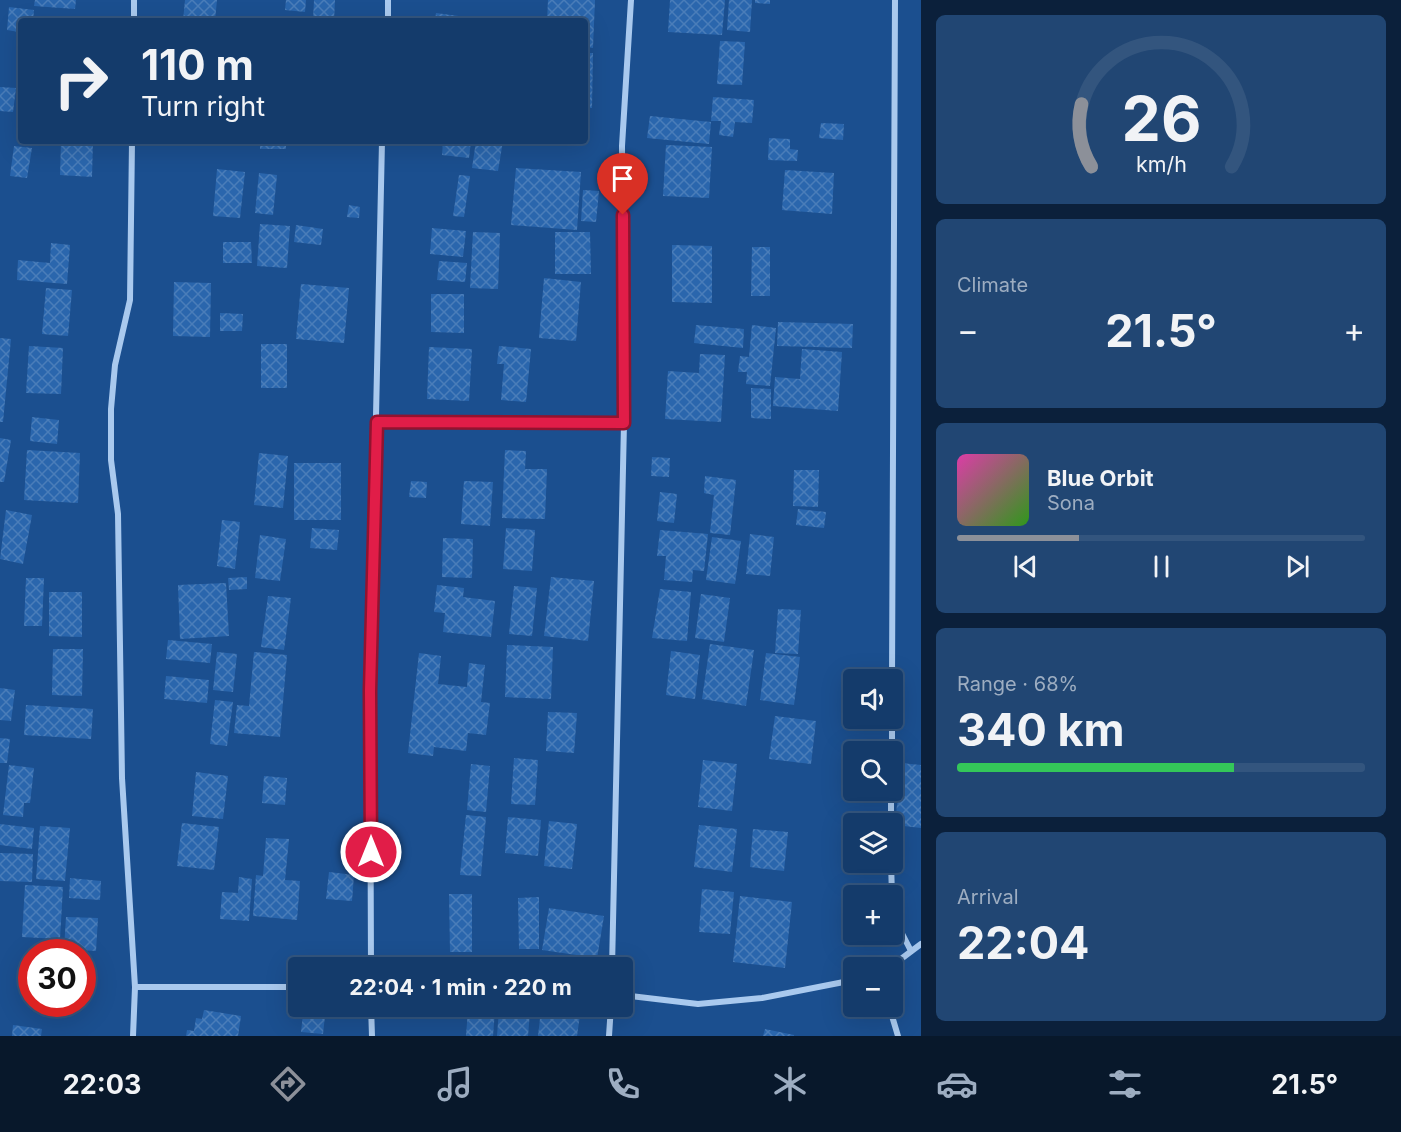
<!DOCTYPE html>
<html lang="en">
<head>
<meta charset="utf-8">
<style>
  body { margin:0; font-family:Inter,sans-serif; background:#214673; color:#f1f3f6; height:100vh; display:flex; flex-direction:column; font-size:22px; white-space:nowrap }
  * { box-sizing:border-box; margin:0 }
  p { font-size:20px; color:#9dadc1 }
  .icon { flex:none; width:33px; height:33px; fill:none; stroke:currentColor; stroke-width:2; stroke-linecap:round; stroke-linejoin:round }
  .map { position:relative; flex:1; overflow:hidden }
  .side { display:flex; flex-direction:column; gap:15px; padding:15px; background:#0b203b; width:480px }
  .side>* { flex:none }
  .hud { position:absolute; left:18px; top:18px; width:570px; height:126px; border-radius:6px; box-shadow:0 6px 24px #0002,0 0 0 2px #33557e; background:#143b6b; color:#f1f3f6; overflow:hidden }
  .tools { position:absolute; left:843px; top:669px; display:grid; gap:12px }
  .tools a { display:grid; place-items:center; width:60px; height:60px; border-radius:6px; background:#143b6b; box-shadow:0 6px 24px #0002,0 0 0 2px #33557e; font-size:30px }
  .speed { position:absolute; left:18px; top:939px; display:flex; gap:12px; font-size:30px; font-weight:700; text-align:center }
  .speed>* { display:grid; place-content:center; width:78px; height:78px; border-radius:50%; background:#143b6b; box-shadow:0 6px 24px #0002,0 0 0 2px #33557e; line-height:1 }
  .speed .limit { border:9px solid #d22; background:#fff; color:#111 }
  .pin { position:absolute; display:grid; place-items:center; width:51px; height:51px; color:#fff; margin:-62px -26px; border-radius:50% 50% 50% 0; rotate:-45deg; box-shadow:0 0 6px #0007 }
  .pin .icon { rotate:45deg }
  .me { position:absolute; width:66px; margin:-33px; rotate:0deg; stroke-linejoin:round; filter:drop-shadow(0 0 4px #0008) }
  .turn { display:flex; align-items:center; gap:21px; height:126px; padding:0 24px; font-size:27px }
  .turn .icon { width:78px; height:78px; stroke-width:2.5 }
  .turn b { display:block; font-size:42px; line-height:51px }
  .big { font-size:45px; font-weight:700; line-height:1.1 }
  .side .tile { flex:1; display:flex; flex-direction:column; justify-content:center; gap:9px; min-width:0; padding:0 21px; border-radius:9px; background:#214673 }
  .side .dial { align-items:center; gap:0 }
  .dial svg { height:156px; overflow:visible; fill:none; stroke:#33557e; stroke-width:7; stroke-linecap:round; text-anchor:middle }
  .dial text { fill:#f1f3f6; stroke:none }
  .song { display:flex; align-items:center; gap:18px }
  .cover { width:72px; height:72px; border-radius:9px; background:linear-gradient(135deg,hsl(320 70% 55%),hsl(110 70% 35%)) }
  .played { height:6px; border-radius:3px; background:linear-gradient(90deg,#8c9099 30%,#33557e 30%) }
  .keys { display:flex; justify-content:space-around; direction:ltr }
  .heat { display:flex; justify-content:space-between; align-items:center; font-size:33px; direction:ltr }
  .charge { height:9px; border-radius:4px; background:linear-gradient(90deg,#34c759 68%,#33557e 0) }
  .trip { position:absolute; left:288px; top:957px; width:345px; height:60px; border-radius:6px; background:#143b6b; box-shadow:0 6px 24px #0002,0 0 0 2px #33557e; font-weight:700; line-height:60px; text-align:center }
  .tabs { display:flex; height:96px; justify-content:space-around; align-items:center; background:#08182b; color:#9dadc1 }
  .tabs .icon { width:42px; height:42px }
  .tabs .on { color:#8c9099 }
  .tabs b { font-size:27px; color:#f1f3f6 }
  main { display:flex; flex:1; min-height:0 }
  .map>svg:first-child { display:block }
  .building { fill:url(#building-cross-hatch) }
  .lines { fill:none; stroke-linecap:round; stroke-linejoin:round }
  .street { stroke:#a9c9ee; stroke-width:6 }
  .route-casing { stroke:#92132f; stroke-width:15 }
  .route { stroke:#e11d48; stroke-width:10 }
</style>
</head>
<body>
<main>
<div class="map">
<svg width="921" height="1036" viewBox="0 0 921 1036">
  <defs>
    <pattern id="building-cross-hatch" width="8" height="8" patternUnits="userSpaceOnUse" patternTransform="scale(1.5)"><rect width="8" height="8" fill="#2a66ad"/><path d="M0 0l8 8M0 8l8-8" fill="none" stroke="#4a7db9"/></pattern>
  </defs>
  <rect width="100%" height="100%" fill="#1b4f8f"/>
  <!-- building -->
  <path class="building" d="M 35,0 L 76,0 L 75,9 L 34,6 Z
    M 185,0 L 217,0 L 215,21 L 183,21 Z
    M 286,0 L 306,0 L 305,12 L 285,10 Z
    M 314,0 L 335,0 L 334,21 L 313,20 Z
    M 548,0 L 595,0 L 593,48 L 585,47 L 585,21 L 547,21 Z
    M 670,0 L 725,0 L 722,35 L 668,32 Z
    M 729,0 L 752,0 L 750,32 L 727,30 Z
    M 755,0 L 770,0 L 770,4 L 755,3 Z
    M 9,7 L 34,10 L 33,21 L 21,21 L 21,49 L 17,49 L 19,32 L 7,30 Z
    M 436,13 L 481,19 L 481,21 L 435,21 Z
    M 720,41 L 745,42 L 742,85 L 717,84 Z
    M 585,53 L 593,53 L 592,108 L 585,108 Z
    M 0,87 L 16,88 L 13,112 L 0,111 Z
    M 713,97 L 754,100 L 752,123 L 735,122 L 733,137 L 719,135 L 721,121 L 711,121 Z
    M 650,116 L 711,122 L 709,144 L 647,138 Z
    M 821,123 L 844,124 L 843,140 L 819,138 Z
    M 769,138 L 790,139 L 790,149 L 798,150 L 797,161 L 768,160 Z
    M 61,141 L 93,141 L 92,177 L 60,175 Z
    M 260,141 L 286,141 L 286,149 L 260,149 Z
    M 443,141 L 471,141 L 469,158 L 442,155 Z
    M 476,141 L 503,141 L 498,171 L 472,168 Z
    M 666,145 L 712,147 L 709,198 L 663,196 Z
    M 14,146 L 32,148 L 27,178 L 10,176 Z
    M 516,168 L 581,172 L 577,230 L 511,225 Z
    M 217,169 L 245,172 L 240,218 L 213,216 Z
    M 785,170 L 834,173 L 832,214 L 782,210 Z
    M 259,173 L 277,175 L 273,215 L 255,213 Z
    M 459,175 L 470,176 L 464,217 L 453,216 Z
    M 583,190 L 599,191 L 596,222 L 581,221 Z
    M 349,205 L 360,207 L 359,218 L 347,217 Z
    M 260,224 L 290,226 L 287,268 L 257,266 Z
    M 296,225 L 323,229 L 321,245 L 294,242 Z
    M 432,228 L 466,231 L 463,257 L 430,254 Z
    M 473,232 L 500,233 L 498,289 L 470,288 Z
    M 555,232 L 590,232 L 591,274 L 555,274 Z
    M 223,242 L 251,242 L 252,263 L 223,263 Z
    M 51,243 L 70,245 L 67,284 L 17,280 L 18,260 L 50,263 Z
    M 672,245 L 712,246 L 712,303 L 672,302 Z
    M 752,247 L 770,247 L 770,296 L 751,296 Z
    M 439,261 L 467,263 L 465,282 L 437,280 Z
    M 544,278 L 581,282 L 576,341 L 539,338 Z
    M 174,282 L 211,283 L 210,337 L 173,336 Z
    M 301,284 L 349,288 L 344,343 L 296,339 Z
    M 46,288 L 72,290 L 68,336 L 42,334 Z
    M 431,294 L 464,294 L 464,333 L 431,332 Z
    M 220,313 L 243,314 L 242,331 L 220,331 Z
    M 778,322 L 853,324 L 852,348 L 777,346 Z
    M 696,325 L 744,329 L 743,348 L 694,343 Z
    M 752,325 L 776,328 L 770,386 L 746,384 L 747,372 L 738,372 L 740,356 L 749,357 Z
    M 0,338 L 11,339 L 3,422 L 0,422 Z
    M 261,344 L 287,344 L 287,388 L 261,388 Z
    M 29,346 L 63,348 L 61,394 L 26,393 Z
    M 499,346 L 531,349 L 526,402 L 501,400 L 504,364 L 497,364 Z
    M 429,347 L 472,349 L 469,401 L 427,399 Z
    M 802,349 L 842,352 L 838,411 L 773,406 L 775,377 L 800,379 Z
    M 700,354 L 725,355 L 721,422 L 665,419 L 668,371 L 699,373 Z
    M 751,388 L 771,389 L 771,419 L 751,418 Z
    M 32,417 L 59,420 L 57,444 L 30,441 Z
    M 0,438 L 11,440 L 4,482 L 0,482 Z
    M 27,450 L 80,453 L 78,503 L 24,500 Z
    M 505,450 L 526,451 L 525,469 L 547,469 L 545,519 L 502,518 Z
    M 259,453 L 288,456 L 283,508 L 254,505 Z
    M 652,457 L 670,458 L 669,477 L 651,476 Z
    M 294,463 L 341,463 L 341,520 L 294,520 Z
    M 794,470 L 819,470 L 818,507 L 793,506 Z
    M 705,476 L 736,480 L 730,535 L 710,533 L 714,495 L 704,493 Z
    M 411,481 L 427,482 L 426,498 L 409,497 Z
    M 464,481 L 493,482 L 490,526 L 461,524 Z
    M 660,492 L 677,494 L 674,523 L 657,521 Z
    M 798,509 L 826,512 L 824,528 L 796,525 Z
    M 6,510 L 32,515 L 23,564 L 0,559 Z
    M 222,520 L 240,522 L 235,569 L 217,566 Z
    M 312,528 L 339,530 L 337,550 L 310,548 Z
    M 506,528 L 535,530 L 532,571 L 503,569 Z
    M 660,530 L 708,534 L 704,571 L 693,570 L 692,582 L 664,580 L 666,556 L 657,556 Z
    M 750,534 L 774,537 L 770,576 L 746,574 Z
    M 260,535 L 286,539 L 280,581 L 255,578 Z
    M 712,537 L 741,541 L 735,584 L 706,580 Z
    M 443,538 L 473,539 L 472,578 L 442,577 Z
    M 247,577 L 247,589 L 229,590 L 228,578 Z
    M 551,577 L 594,581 L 588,641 L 544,636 Z
    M 26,578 L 44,578 L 42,626 L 24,626 Z
    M 226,583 L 229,636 L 180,639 L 178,585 Z
    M 437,585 L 464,588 L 463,597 L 495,601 L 491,637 L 443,632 L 445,613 L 434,612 Z
    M 514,586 L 537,588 L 532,636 L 509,634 Z
    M 660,589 L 691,592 L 687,641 L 652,638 Z
    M 49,592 L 82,592 L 82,637 L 49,636 Z
    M 701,594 L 730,598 L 724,642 L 695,638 Z
    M 268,596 L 291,598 L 284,650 L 261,647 Z
    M 778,609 L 801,610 L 798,654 L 775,653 Z
    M 168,640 L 212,644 L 210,663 L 166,659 Z
    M 710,644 L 754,650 L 746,706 L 702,699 Z
    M 507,645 L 553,647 L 551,699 L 505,697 Z
    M 53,649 L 83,649 L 82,696 L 52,695 Z
    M 671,651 L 700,655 L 695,699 L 666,695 Z
    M 217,652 L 237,654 L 233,692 L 213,690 Z
    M 254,652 L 287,655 L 280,737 L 234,733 L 237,705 L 249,706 Z
    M 419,653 L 441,656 L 438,684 L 467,687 L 469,663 L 485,665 L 481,702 L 490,703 L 486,735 L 468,733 L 466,751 L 434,747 L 433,756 L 408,753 Z
    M 766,653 L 800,657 L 794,705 L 760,700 Z
    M 166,676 L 209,680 L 207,703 L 164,699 Z
    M 0,688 L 15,690 L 11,721 L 0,720 Z
    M 215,700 L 233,702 L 227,746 L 210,744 Z
    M 26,705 L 93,709 L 91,739 L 24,735 Z
    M 548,712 L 577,713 L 574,753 L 546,751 Z
    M 775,716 L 816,721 L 811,764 L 769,759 Z
    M 0,738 L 10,739 L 7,763 L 0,763 Z
    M 514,758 L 538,760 L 535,805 L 511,804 Z
    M 703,760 L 737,764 L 732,811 L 698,807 Z
    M 901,763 L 921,765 L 921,828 L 895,825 Z
    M 471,764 L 490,766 L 486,812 L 467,810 Z
    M 9,765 L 34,768 L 30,803 L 24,803 L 23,817 L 3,815 Z
    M 196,772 L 228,776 L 223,819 L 192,816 Z
    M 264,776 L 287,778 L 285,805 L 262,803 Z
    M 466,815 L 486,817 L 481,876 L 460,875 Z
    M 508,817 L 541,820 L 538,856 L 505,853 Z
    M 549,821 L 577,824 L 572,869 L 544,866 Z
    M 182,823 L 219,827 L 214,870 L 177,866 Z
    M 0,824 L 34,828 L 32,849 L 0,845 Z
    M 699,825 L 737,829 L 732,872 L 694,867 Z
    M 40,826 L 70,828 L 65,881 L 36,879 Z
    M 753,829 L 788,832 L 784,871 L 750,867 Z
    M 266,838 L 289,839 L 285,880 L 300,881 L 297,920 L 253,916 L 256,875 L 263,876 Z
    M 0,853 L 33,854 L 32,882 L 0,881 Z
    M 329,872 L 354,875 L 352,901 L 326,899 Z
    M 239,877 L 252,879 L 249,921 L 220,919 L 222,892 L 238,893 Z
    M 70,878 L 101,881 L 100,900 L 69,898 Z
    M 25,885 L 63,887 L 60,939 L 22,937 Z
    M 702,889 L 734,892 L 730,934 L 699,932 Z
    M 449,894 L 472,894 L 472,952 L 450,952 Z
    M 740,896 L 792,902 L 785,968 L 733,962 Z
    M 539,897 L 539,949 L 519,949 L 518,898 Z
    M 549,908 L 604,916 L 597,958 L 542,950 Z
    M 66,917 L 98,918 L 96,951 L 64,949 Z
    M 468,1009 L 495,1011 L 493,1036 L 466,1036 Z
    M 204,1010 L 241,1016 L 238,1036 L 186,1036 L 187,1030 L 194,1031 L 196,1018 L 202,1019 Z
    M 499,1010 L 530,1012 L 528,1036 L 497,1036 Z
    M 541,1010 L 580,1015 L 577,1036 L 538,1036 Z
    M 303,1014 L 325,1016 L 323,1034 L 301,1032 Z
    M 13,1025 L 42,1029 L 41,1036 L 12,1036 Z
    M 765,1029 L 794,1035 L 794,1036 L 763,1036 Z"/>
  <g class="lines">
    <!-- street -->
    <path class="street" d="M 134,21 L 134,0
      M 388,21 L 388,0
      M 132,141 L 130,300 L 115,365 L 111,409 L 111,460 L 118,514 L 122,778 L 135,987 L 133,1036
      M 377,422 L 624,423
      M 892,680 L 895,0
      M 892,752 L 892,718
      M 891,824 L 891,790
      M 891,862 L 892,896
      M 892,897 L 894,918 L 911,951
      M 371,968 L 370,691 L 382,141
      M 612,968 L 624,423 L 622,146 L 631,0
      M 889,968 L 921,944
      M 135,987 L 298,987
      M 622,995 L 698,1004 L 762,998 L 854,980
      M 371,1006 L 372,1036
      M 889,1006 L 898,1036
      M 609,1036 L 611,1006"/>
  </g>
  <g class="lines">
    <!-- route casing -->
    <g class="route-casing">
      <path id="route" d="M 371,852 L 370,691 L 377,422 L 624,423 L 623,215"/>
    </g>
    <!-- route -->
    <use href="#route" class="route"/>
  </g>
</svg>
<div class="tools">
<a><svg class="icon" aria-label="sound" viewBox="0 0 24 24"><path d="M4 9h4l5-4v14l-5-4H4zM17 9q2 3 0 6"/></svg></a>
<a><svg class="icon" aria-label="search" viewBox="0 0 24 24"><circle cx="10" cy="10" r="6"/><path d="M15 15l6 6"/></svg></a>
<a><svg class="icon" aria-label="layers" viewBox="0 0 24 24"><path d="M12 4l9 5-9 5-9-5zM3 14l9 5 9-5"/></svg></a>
<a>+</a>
<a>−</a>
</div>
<div class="speed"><div class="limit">30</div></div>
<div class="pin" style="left:623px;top:215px;background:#d93025"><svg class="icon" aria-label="arrive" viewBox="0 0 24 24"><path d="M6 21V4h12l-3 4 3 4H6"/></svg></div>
<svg class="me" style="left:371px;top:852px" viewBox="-20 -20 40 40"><circle r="17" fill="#e11d48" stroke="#fff" stroke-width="3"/><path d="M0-11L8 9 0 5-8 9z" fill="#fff"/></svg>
<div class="trip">22:04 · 1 min · 220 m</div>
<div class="hud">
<div class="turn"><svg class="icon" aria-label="right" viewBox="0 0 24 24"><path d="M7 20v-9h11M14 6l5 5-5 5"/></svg><div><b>110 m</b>Turn right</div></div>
</div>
</div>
<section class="side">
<div class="tile dial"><svg viewBox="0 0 100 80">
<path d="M14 69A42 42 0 1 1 86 69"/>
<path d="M14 69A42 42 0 0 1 9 37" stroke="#8c9099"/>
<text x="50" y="56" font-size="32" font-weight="700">26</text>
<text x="50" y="72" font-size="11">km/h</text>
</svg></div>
<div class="tile"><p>Climate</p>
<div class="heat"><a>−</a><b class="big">21.5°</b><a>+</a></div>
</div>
<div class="tile">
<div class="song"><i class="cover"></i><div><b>Blue Orbit</b><p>Sona</p></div></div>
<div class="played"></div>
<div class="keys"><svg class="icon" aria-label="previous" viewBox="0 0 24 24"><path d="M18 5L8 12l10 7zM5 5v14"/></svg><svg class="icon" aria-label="pause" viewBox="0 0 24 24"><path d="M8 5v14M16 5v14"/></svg><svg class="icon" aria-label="next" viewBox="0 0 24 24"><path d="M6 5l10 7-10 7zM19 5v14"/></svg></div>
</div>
<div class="tile"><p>Range · 68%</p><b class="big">340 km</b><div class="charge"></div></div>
<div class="tile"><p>Arrival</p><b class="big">22:04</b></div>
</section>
</main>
<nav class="tabs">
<b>22:03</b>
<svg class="icon on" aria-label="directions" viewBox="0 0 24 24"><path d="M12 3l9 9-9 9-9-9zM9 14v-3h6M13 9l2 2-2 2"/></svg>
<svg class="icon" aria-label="music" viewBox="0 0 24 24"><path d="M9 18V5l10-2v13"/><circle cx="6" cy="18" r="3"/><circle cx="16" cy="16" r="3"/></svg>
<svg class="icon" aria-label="phone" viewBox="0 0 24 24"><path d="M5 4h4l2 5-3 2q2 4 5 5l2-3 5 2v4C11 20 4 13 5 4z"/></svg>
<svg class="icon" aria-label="climate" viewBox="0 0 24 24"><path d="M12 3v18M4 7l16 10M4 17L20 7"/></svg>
<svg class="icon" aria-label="car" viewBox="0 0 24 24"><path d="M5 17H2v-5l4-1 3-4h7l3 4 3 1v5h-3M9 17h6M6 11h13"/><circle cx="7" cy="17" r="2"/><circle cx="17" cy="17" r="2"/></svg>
<svg class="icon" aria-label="filters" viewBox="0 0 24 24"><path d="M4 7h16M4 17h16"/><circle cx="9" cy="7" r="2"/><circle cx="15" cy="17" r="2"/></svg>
<b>21.5°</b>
</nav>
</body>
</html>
